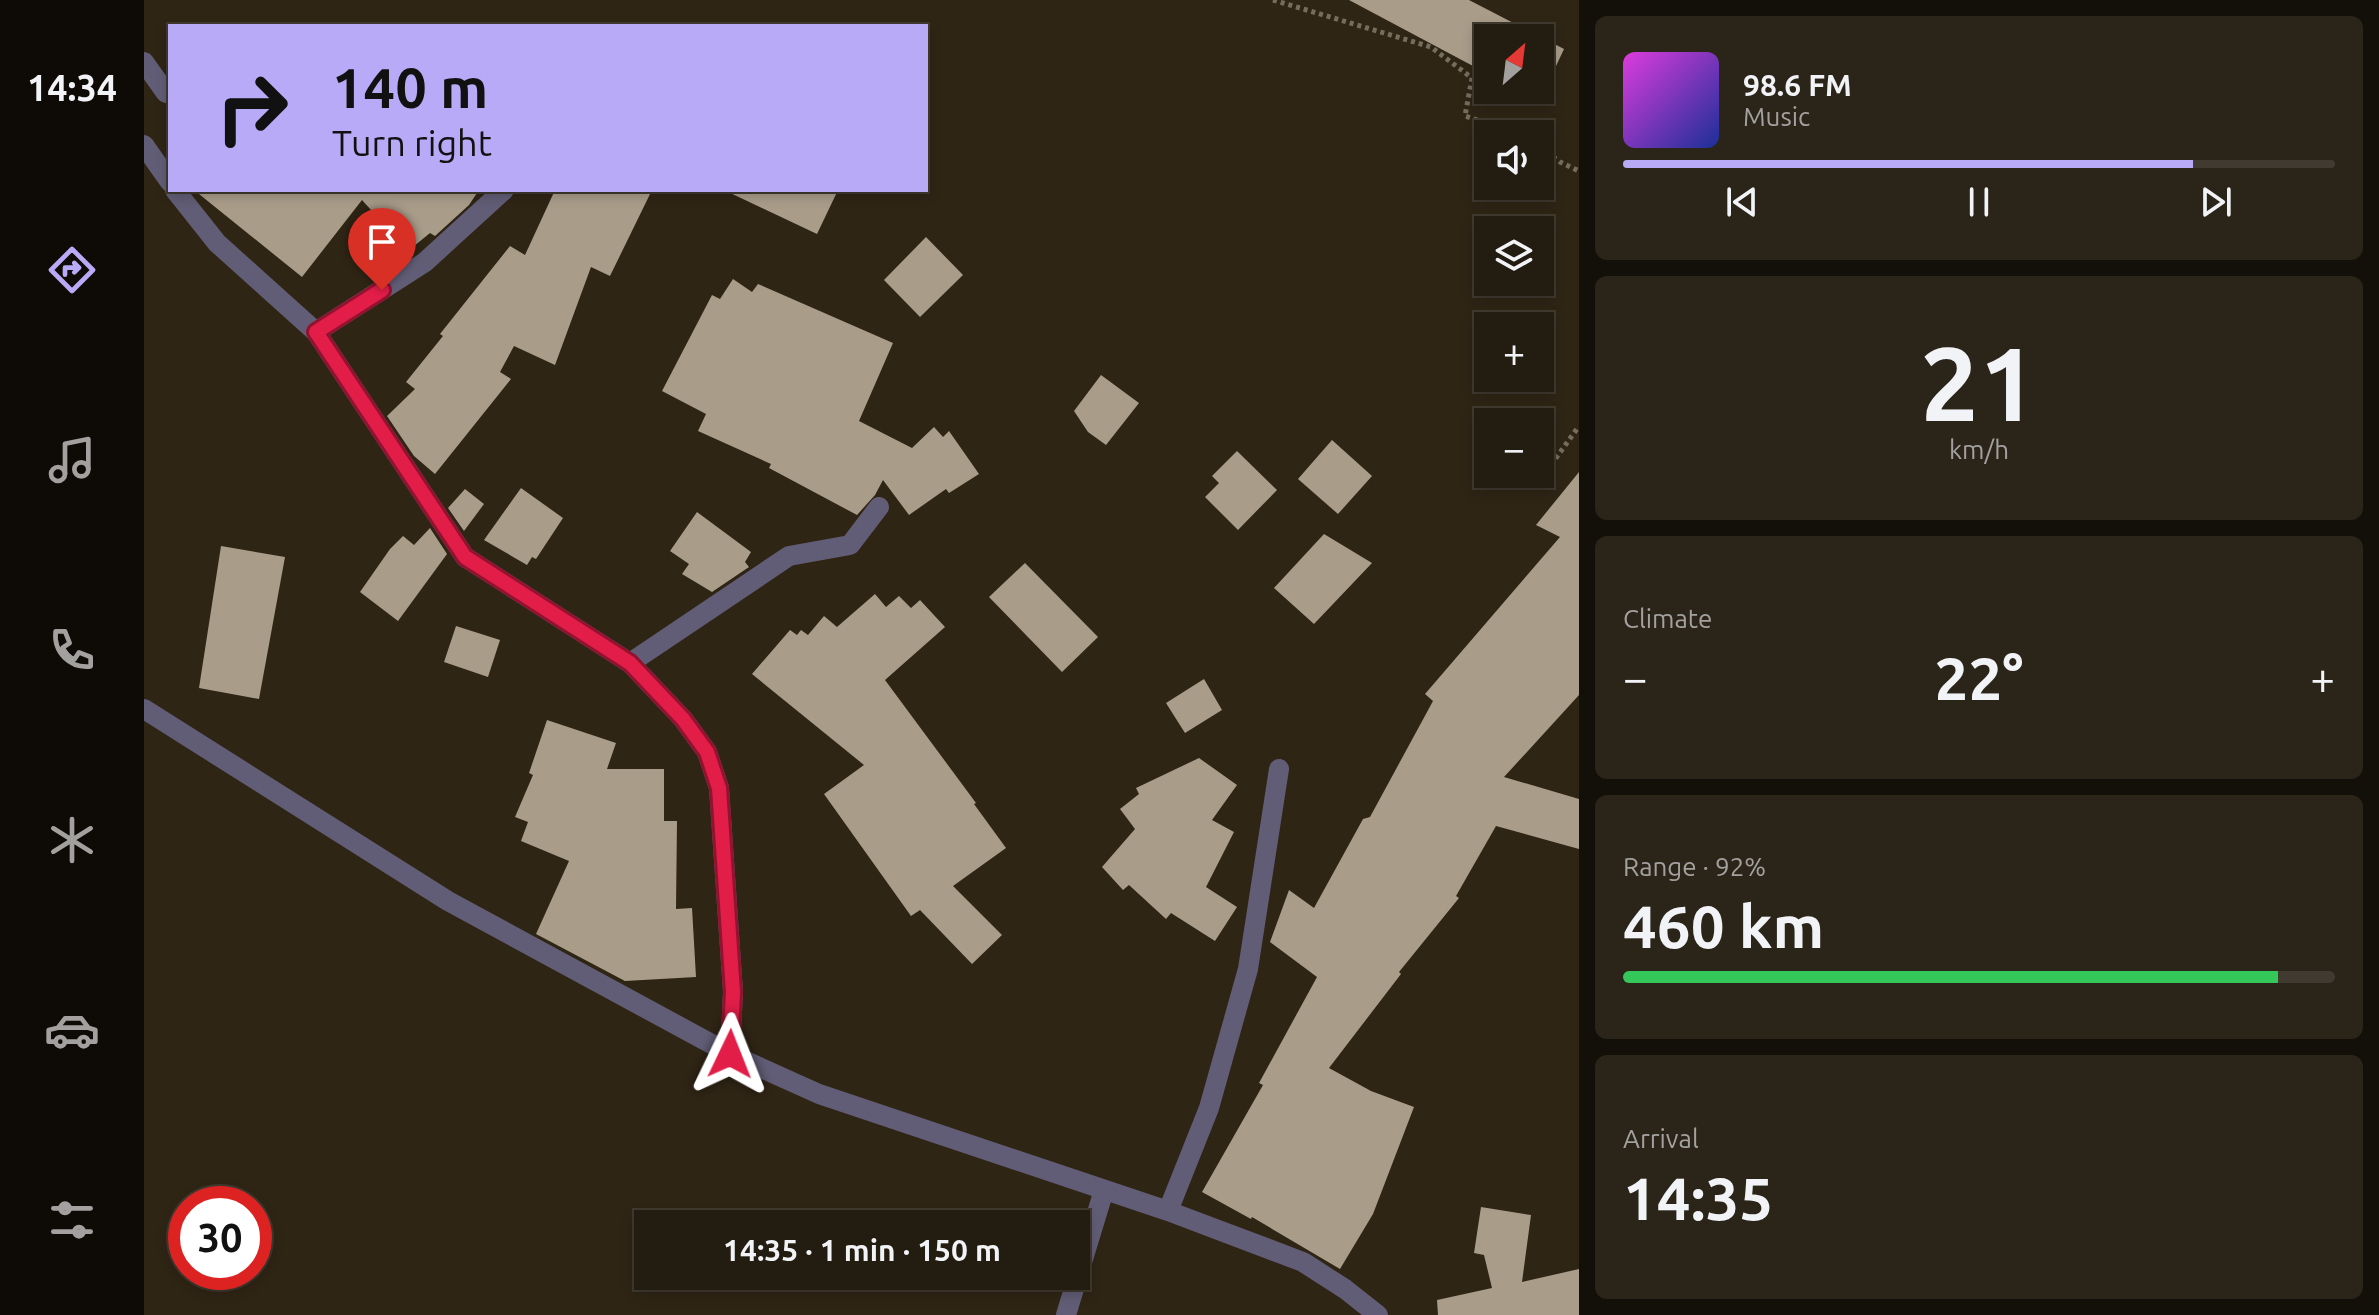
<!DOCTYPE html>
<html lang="en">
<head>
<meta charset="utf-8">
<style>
  body { margin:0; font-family:Ubuntu,sans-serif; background:#2b2519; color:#f1f3f6; height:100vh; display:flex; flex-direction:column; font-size:30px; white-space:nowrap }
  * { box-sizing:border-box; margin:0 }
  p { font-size:26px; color:#a3a19f }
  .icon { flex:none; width:44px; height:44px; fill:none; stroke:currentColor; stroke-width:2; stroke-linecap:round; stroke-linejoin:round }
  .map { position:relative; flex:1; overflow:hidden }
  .panel { display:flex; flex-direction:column; gap:16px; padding:16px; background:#130f09; width:800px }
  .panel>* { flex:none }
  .hud { position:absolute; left:24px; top:24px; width:760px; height:168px; border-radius:0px; box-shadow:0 4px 12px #0003,0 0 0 2px #403a30; background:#b9aaf7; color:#111; overflow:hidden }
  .needle { width:52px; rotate:28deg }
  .tools { position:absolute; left:1330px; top:24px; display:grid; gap:16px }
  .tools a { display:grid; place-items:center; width:80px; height:80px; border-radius:0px; background:#231c10; box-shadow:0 4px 12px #0003,0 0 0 2px #403a30; font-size:40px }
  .speed { position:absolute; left:24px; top:1186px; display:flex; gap:16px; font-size:40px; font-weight:700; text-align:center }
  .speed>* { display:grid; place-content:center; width:104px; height:104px; border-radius:50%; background:#231c10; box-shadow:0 4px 12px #0003,0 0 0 2px #403a30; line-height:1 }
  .speed .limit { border:12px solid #d22; background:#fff; color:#111 }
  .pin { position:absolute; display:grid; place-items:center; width:68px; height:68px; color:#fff; margin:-82px -34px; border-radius:50% 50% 50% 0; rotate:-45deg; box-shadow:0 0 8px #0007 }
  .pin .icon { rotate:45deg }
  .me { position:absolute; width:88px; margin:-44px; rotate:2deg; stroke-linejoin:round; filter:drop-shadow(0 0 6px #0008) }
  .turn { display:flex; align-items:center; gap:28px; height:168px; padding:0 32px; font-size:36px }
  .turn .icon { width:104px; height:104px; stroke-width:2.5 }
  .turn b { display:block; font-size:56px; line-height:68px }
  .big { font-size:60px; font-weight:600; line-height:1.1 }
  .panel .card { flex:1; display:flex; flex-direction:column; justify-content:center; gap:12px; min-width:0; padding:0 28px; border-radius:12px; background:#2b2519 }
  .panel .dial { align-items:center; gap:0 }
  .dial b { font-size:104px; line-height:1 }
  .song { display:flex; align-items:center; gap:24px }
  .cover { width:96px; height:96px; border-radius:12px; background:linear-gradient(135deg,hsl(300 70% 55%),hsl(230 70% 35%)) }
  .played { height:8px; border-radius:4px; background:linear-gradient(90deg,#b9aaf7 80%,#403a30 80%) }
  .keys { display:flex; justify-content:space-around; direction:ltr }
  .heat { display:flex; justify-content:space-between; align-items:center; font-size:44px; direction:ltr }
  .charge { height:12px; border-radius:6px; background:linear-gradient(90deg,#34c759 92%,#403a30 0) }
  .trip { position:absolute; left:490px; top:1210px; width:456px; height:80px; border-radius:0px; background:#231c10; box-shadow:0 4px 12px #0003,0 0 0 2px #403a30; font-weight:600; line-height:80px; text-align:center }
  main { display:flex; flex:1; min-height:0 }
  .tab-bar { display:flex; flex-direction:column; width:144px; justify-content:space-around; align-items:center; background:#0e0b06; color:#a3a19f }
  .tab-bar .icon { width:56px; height:56px }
  .tab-bar .current { color:#b9aaf7 }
  .tab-bar b { font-size:36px; color:#f1f3f6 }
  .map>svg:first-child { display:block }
  .building { fill:#a99c89 }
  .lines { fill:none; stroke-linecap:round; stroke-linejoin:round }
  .path { stroke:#766d5f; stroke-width:5; stroke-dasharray:4 4; stroke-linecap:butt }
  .street { stroke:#615d76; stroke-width:20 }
  .route-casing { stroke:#92132f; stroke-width:20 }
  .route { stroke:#e11d48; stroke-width:14 }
</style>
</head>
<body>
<main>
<nav class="tab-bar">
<b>14:34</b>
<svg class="icon current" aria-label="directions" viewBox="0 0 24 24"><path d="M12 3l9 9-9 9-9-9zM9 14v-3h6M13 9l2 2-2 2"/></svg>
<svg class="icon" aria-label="music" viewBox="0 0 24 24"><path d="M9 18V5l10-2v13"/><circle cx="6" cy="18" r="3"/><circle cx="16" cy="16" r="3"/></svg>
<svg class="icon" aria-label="phone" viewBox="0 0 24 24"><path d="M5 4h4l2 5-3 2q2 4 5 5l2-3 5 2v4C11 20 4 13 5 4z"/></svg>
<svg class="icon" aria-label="climate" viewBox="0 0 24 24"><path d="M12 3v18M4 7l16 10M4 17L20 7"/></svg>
<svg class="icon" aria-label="car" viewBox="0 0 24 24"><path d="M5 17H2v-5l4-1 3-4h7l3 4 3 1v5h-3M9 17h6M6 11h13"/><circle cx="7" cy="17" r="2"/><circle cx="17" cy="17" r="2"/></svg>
<svg class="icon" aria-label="filters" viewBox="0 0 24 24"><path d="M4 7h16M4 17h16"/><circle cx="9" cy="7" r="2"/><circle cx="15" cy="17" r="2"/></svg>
</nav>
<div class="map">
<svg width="1435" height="1315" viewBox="0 0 1435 1315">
  <rect width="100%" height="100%" fill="#2f2515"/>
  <!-- building -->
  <path class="building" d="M 1205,0 L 1325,0 L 1420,49 L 1398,96 L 1388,90 L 1396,90 L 1396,38 L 1344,38 L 1344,74 Z
    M 50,190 L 335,190 L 325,205 L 291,236 L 286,233 L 264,251 L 218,200 L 158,277 Z
    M 411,190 L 508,190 L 466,276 L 447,267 L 411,365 L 370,346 L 356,372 L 367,379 L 291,474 L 270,456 L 243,416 L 271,389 L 262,382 L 299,336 L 296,334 L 366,246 L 381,255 Z
    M 580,190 L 694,190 L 673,234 Z
    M 782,237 L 819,275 L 776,317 L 740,280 Z
    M 589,279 L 608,292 L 614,284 L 749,343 L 715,421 L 768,448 L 790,427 L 799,437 L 805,431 L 835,474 L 805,493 L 802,489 L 765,515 L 739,480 L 731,495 L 713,515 L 625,468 L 627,464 L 554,431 L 562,414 L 518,391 L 568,295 L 576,299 Z
    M 957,375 L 995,403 L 962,445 L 944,432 L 930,411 Z
    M 1188,440 L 1228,476 L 1194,514 L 1154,479 Z
    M 1093,451 L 1133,490 L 1094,530 L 1061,497 L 1075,483 L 1068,476 Z
    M 1435,472 L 1435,695 L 1360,777 L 1435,799 L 1435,849 L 1352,826 L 1312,896 L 1315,898 L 1255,972 L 1257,974 L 1185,1068 L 1227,1091 L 1270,1107 L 1229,1214 L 1196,1269 L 1108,1217 L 1107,1219 L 1058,1192 L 1119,1085 L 1115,1083 L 1173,977 L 1126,942 L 1145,890 L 1170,908 L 1219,819 L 1226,817 L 1289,701 L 1281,694 L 1416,537 L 1392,525 Z
    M 377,488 L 419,518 L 392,559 L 388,557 L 383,565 L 340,540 Z
    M 321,489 L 340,504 L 320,531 L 304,508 Z
    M 553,512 L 607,552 L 601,562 L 605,567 L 568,592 L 538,574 L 545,564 L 526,551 Z
    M 286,528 L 303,554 L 254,621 L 216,592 L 246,549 L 259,536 L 270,545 Z
    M 1180,534 L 1228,563 L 1170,624 L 1130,588 Z
    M 77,546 L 141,557 L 115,699 L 55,688 Z
    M 881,563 L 954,637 L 918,672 L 845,597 Z
    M 731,594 L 742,607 L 755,596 L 767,608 L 776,600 L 801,627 L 741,680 L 832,803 L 830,804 L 862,848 L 809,886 L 858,935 L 828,964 L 776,910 L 767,916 L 680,794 L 720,765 L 608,674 L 646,630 L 653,635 L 657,630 L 664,635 L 680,616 L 693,627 Z
    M 312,626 L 356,640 L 344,677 L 300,662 Z
    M 1060,679 L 1078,710 L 1041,733 L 1022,703 Z
    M 403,720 L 472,743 L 463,769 L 520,769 L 520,821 L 533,821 L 532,909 L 548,908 L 552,977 L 481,981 L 392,934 L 425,861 L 377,841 L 384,822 L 371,817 L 389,775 L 385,773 Z
    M 1055,758 L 1093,785 L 1068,820 L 1090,832 L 1062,887 L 1093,907 L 1071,941 L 1027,913 L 1022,919 L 985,885 L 979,890 L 958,867 L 991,829 L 976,809 L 995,794 L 992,788 Z
    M 1337,1207 L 1387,1215 L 1378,1282 L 1435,1269 L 1435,1315 L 1294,1315 L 1293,1300 L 1348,1288 L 1340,1255 L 1330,1253 Z"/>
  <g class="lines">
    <!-- path -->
    <path class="path" d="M 1129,0 L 1287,47 L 1328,78 L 1321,116 L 1376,134
      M 1396,147 L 1416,162 L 1435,171
      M 1407,465 L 1435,426"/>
    <!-- street -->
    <path class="street" d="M 0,62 L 22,93
      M 0,145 L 26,182
      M 31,190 L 73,243 L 172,332 L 321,557 L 486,663 L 539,719 L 563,752 L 575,788 L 589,992 L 586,1054
      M 172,332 L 281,262 L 360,190
      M 486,663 L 645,556 L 706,545 L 735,507
      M 0,709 L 304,901 L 586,1054 L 675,1094 L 1024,1211 L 1159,1262 L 1201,1289 L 1234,1315
      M 1024,1211 L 1065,1108 L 1104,969 L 1135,769
      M 922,1315 L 960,1190"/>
  </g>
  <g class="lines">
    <!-- route casing -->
    <g class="route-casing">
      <path id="route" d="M 238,290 L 172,332 L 321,557 L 486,663 L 539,719 L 563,752 L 575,788 L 589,992 L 586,1054"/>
    </g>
    <!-- route -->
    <use href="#route" class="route"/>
  </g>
</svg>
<div class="tools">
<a><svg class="needle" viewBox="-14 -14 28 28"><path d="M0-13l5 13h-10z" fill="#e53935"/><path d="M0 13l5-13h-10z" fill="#a3a19f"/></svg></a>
<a><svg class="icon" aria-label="sound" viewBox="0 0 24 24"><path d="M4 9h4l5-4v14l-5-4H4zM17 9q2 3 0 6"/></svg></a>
<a><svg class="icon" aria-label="layers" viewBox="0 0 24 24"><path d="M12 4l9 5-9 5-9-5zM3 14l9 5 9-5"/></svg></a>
<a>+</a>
<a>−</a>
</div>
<div class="speed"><div class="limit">30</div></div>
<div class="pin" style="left:238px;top:290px;background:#d93025"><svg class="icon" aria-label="arrive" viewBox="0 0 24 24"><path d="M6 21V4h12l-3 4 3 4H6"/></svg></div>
<svg class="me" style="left:586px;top:1054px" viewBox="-20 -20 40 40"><path d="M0-17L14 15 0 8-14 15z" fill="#e11d48" stroke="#fff" stroke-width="4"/></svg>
<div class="trip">14:35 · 1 min · 150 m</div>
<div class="hud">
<div class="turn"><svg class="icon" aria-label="right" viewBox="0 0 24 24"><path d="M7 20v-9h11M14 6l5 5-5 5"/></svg><div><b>140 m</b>Turn right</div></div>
</div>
</div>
<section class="panel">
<div class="card">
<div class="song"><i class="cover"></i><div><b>98.6 FM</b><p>Music</p></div></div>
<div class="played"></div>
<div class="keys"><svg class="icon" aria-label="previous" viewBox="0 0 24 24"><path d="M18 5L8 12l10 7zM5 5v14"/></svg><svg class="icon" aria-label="pause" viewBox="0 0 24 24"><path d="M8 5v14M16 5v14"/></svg><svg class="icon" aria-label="next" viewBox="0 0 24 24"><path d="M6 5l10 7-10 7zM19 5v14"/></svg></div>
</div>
<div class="card dial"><b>21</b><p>km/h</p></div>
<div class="card"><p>Climate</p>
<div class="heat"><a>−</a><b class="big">22°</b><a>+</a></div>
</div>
<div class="card"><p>Range · 92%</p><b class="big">460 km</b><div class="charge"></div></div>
<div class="card"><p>Arrival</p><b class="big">14:35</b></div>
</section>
</main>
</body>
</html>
